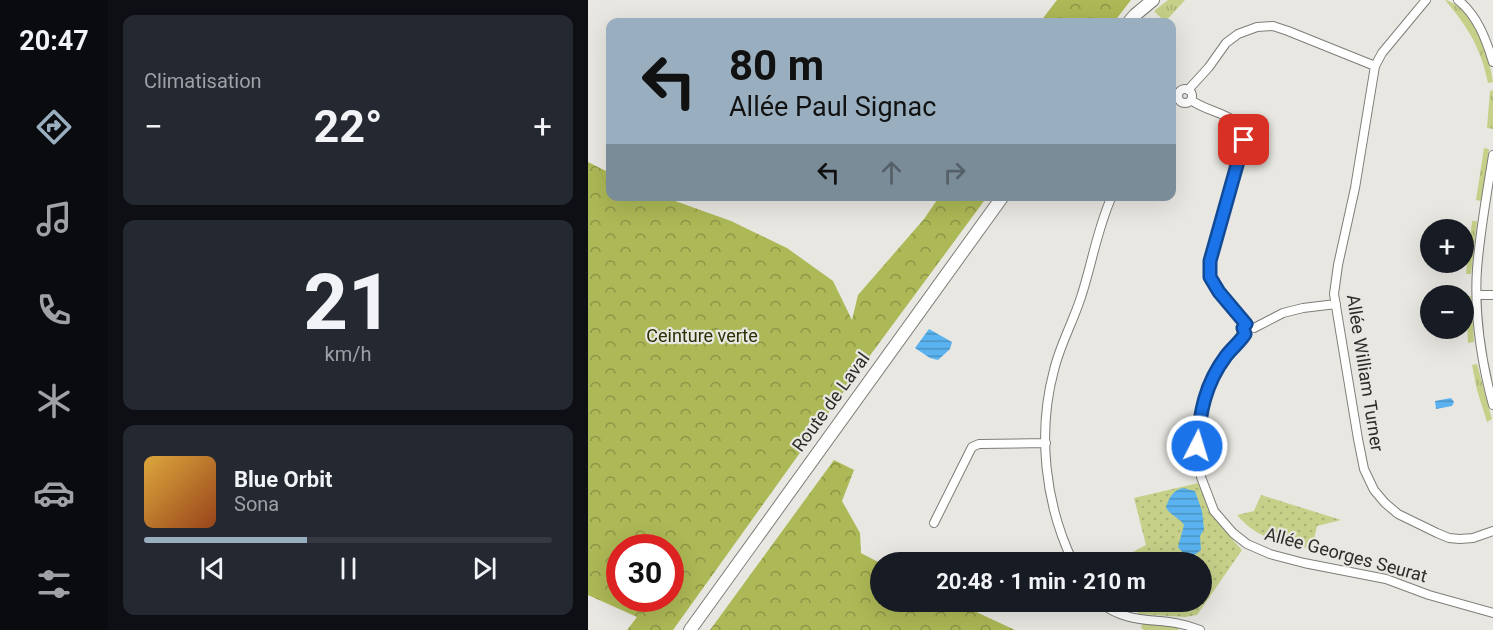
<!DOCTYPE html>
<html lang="fr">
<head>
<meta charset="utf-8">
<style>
  body { margin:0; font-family:Roboto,sans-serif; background:#242831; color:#f1f3f6; height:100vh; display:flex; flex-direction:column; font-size:22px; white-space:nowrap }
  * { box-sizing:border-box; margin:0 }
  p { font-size:20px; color:#9ea1a6 }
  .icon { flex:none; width:33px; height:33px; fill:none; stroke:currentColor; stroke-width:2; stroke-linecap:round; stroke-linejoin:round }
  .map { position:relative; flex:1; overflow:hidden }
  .panel { display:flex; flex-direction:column; gap:15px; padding:15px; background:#0d0f14; width:480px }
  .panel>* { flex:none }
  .banner { position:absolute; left:18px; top:18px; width:570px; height:183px; border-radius:12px; box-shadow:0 6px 24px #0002; background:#99afbf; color:#111; overflow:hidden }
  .buttons { position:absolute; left:832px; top:219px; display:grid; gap:12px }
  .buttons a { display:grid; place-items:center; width:54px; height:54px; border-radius:50%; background:#171b24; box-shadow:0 6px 24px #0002; font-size:30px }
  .speed { position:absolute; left:18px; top:534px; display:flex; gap:12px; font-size:30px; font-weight:700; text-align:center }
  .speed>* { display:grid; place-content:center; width:78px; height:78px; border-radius:50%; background:#171b24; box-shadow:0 6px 24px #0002; line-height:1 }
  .speed .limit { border:9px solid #d22; background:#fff; color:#111 }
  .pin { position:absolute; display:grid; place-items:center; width:51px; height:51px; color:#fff; margin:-26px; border-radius:12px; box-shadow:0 3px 9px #0006 }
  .me { position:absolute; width:66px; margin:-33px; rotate:5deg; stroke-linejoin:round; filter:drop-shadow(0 0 4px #0008) }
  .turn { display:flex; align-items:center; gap:21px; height:126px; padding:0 24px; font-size:27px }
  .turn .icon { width:78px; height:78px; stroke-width:2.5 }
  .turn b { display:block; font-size:42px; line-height:51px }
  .lanes { display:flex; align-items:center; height:57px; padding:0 24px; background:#0003; justify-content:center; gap:30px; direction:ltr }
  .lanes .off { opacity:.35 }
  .big { font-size:45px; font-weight:700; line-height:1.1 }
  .panel .card { flex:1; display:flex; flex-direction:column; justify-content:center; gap:9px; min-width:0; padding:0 21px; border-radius:12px; background:#242831 }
  .panel .dial { align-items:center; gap:0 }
  .dial b { font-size:78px; line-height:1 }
  .song { display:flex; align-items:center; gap:18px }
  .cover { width:72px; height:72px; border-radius:9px; background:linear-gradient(135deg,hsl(40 70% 55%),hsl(20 70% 35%)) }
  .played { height:6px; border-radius:3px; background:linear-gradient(90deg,#99afbf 40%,#363941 40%) }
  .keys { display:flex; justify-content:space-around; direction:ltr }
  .heat { display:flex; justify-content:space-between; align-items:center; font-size:33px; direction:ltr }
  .trip { position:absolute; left:282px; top:552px; width:342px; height:60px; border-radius:30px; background:#171b24; box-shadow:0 6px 24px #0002; font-weight:700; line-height:60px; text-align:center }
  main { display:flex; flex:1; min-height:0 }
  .menu { display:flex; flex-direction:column; width:108px; justify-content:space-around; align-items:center; background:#090b0e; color:#9ea1a6 }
  .menu .icon { width:42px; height:42px }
  .menu .current { color:#99afbf }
  .menu b { font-size:27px; color:#f1f3f6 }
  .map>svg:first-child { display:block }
  .grass { fill:url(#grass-tufts) }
  .forest { fill:url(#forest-crowns); fill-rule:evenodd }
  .park { fill:url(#park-dots) }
  .water { fill:url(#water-rules) }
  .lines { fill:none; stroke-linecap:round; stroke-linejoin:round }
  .street-casing { stroke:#7f7d77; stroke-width:10 }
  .secondary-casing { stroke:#7f7d77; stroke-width:14 }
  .street { stroke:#fff; stroke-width:8 }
  .secondary { stroke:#fff; stroke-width:12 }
  .route-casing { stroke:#114b97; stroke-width:15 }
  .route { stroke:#1a73e8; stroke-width:10 }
  .labels { text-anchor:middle; stroke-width:4.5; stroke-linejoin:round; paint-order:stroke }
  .park-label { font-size:18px; fill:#2c2f05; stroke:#e9e7e1 }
  .street-label { font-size:18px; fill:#2c2c29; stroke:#e9e7e1 }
</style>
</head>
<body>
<main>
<nav class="menu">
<b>20:47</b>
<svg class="icon current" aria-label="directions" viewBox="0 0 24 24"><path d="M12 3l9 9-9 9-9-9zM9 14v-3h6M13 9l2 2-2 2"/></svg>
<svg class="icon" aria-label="music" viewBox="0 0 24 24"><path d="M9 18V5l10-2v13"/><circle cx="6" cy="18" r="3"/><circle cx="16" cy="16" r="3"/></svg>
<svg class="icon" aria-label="phone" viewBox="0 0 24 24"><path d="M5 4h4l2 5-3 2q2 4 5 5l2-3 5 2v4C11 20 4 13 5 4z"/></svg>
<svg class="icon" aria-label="climate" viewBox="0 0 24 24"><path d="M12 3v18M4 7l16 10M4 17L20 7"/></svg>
<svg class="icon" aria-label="car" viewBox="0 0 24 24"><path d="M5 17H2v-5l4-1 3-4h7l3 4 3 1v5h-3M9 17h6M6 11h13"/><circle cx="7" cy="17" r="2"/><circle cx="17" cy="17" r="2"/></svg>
<svg class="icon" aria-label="filters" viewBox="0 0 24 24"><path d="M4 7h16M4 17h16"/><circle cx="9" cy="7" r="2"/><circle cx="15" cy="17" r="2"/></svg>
</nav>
<section class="panel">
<div class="card"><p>Climatisation</p>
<div class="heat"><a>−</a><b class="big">22°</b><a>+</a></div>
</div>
<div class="card dial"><b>21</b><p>km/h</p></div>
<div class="card">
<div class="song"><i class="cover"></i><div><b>Blue Orbit</b><p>Sona</p></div></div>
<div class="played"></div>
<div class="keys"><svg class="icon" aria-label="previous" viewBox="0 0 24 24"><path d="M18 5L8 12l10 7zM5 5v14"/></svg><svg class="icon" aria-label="pause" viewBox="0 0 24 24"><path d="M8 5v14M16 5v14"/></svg><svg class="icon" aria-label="next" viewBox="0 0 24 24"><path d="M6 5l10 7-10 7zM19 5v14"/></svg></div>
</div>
</section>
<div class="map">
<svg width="905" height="630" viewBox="0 0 905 630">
  <defs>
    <pattern id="grass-tufts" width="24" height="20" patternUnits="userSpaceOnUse" patternTransform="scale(1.5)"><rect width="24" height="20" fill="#c6d088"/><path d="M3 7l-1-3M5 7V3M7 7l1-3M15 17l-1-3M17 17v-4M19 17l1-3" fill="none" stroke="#aab375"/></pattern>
    <pattern id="forest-crowns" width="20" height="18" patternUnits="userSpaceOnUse" patternTransform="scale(1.5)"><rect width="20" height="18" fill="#adb856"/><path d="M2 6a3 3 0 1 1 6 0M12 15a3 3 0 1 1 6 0" fill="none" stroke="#8d9647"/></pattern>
    <pattern id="park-dots" width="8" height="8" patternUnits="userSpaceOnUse" patternTransform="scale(1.5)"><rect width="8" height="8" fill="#c6d088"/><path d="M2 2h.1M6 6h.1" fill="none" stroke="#aab375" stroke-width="1.8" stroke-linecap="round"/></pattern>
    <pattern id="water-rules" width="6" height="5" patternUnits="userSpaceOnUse" patternTransform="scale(1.5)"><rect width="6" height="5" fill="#5ab3f0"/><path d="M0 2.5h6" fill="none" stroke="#4b92c2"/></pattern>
  </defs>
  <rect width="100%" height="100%" fill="#e9e7e1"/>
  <!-- grass -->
  <path class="grass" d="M 580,0 L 597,0 L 577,22 L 566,11 Z
    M 857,0 C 883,5 903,59 905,82 L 900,83 C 893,48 880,27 857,0 Z
    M 905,90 L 905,129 L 899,128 L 902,91 Z
    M 896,148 L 901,149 L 894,201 L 888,200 Z
    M 884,221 L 889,221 L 883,274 L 878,274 Z
    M 883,296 L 886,342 L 880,343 L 878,302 L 878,297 Z
    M 889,364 L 904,419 L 899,422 L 889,390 L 884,365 Z
    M 554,624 L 592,627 L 590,630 L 556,630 L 553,628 Z"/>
  <!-- forest -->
  <path class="forest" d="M 469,0 L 543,0 L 526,22 L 452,22 Z
    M 0,162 L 22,173 L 22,196 L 76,197 L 143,221 L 199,248 L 245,281 L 264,320 L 270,295 L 336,219 L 351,197 L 399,197 L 272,369 L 85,630 L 39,630 L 49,617 L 0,595 ZM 32,548 L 82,548 L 82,598 L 32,598 Z
    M 246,460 L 266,470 L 254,501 L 272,533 L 273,553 L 292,563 L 292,602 L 367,602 L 427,630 L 122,630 Z"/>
  <!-- park -->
  <path class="park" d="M 610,483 C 619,510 635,529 654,550 L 609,615 L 597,617 L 550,614 L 549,604 L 534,602 L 614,602 L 614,562 L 526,562 L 558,545 L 546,498 Z
    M 673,495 L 753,520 L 729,526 L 724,549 C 693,542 670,540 649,515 L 666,511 Z"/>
  <!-- water -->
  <path class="water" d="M 341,329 L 364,342 L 362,349 L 350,360 L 342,358 L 327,348 Z
    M 863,398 L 866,402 L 864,406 L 848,409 L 847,401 Z
    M 595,488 L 607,491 L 614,511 L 616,529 L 612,536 L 613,550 L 605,556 L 596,554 L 590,547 L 596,525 C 591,517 581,515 578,507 C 581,498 585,490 595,488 Z"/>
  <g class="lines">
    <!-- street casing -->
    <g class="street-casing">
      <path id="street" d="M 838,0 L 794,53 L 787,66 L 767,188 L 750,265 L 746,294 L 770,439 L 776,469 L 786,490 L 797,503 L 810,514 L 849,533 L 861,538 L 872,539 L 885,538 L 905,531
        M 870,0 C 889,15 898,39 905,62
        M590 96a7 7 0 1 1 14 0a7 7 0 1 1-14 0Z
        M 600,90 L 621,67 L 638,43 L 650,34 L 669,27 L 685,26 L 700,31 L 787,66
        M 603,100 C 616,110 635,112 648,122 C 654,126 654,134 656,140 L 622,261 L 622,277 L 631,292 L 658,324
        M 905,155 C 899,193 892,231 889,269 C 886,315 893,360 905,405
        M 889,295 L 905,295
        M 666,328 L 695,313 L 715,308 L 748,304
        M 657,334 L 638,356 L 621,383 L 612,412 L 609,446 L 613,477 L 626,511 L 645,533 L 659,544 L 682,554 L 716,563 L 798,579 L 841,595 L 905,613
        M 346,523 L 384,447 L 391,444 L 458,443
        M 485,562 C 457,504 449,433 466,370 C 472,345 485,322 493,297 C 504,264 509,229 524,196
        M 511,602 C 546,629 575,614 612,630"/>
    </g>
    <!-- secondary casing -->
    <g class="secondary-casing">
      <path id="secondary" d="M 541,22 L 547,15 L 565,0
        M 102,630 L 415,196"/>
    </g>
    <!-- street -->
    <use href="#street" class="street"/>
    <!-- secondary -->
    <use href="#secondary" class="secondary"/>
  </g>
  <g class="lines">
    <!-- route casing -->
    <g class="route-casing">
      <path id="route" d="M 609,446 C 612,412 617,384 638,356 C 644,348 652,342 657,334 L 655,328 L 658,324 L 631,292 L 622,277 L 622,261 L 656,140"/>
    </g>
    <!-- route -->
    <use href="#route" class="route"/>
  </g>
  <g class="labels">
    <!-- park labels -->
    <g class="park-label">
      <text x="114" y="342">Ceinture verte</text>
    </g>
    <!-- street labels -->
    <g class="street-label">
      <text transform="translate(777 373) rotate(81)" y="6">Allée William Turner</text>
      <text transform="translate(243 402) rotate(-54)" y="6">Route de Laval</text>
      <text transform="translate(758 555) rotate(15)" y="6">Allée Georges Seurat</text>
    </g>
  </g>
</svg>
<div class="buttons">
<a>+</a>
<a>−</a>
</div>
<div class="speed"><div class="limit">30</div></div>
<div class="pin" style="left:656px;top:140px;background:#d93025"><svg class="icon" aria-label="arrive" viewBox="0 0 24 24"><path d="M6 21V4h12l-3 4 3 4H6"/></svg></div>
<svg class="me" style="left:609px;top:446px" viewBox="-20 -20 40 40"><circle r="17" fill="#1a73e8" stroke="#fff" stroke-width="3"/><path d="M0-11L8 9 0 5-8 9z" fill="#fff"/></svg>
<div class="trip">20:48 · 1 min · 210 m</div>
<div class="banner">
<div class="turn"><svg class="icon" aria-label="left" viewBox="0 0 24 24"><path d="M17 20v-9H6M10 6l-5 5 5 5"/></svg><div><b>80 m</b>Allée Paul Signac</div></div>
<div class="lanes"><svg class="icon" aria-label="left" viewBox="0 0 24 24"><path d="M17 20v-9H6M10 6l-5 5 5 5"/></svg><svg class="icon off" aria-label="ahead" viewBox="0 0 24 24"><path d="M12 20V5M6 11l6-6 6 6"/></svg><svg class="icon off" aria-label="right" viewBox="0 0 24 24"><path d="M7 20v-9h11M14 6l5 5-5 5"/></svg></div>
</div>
</div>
</main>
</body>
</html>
